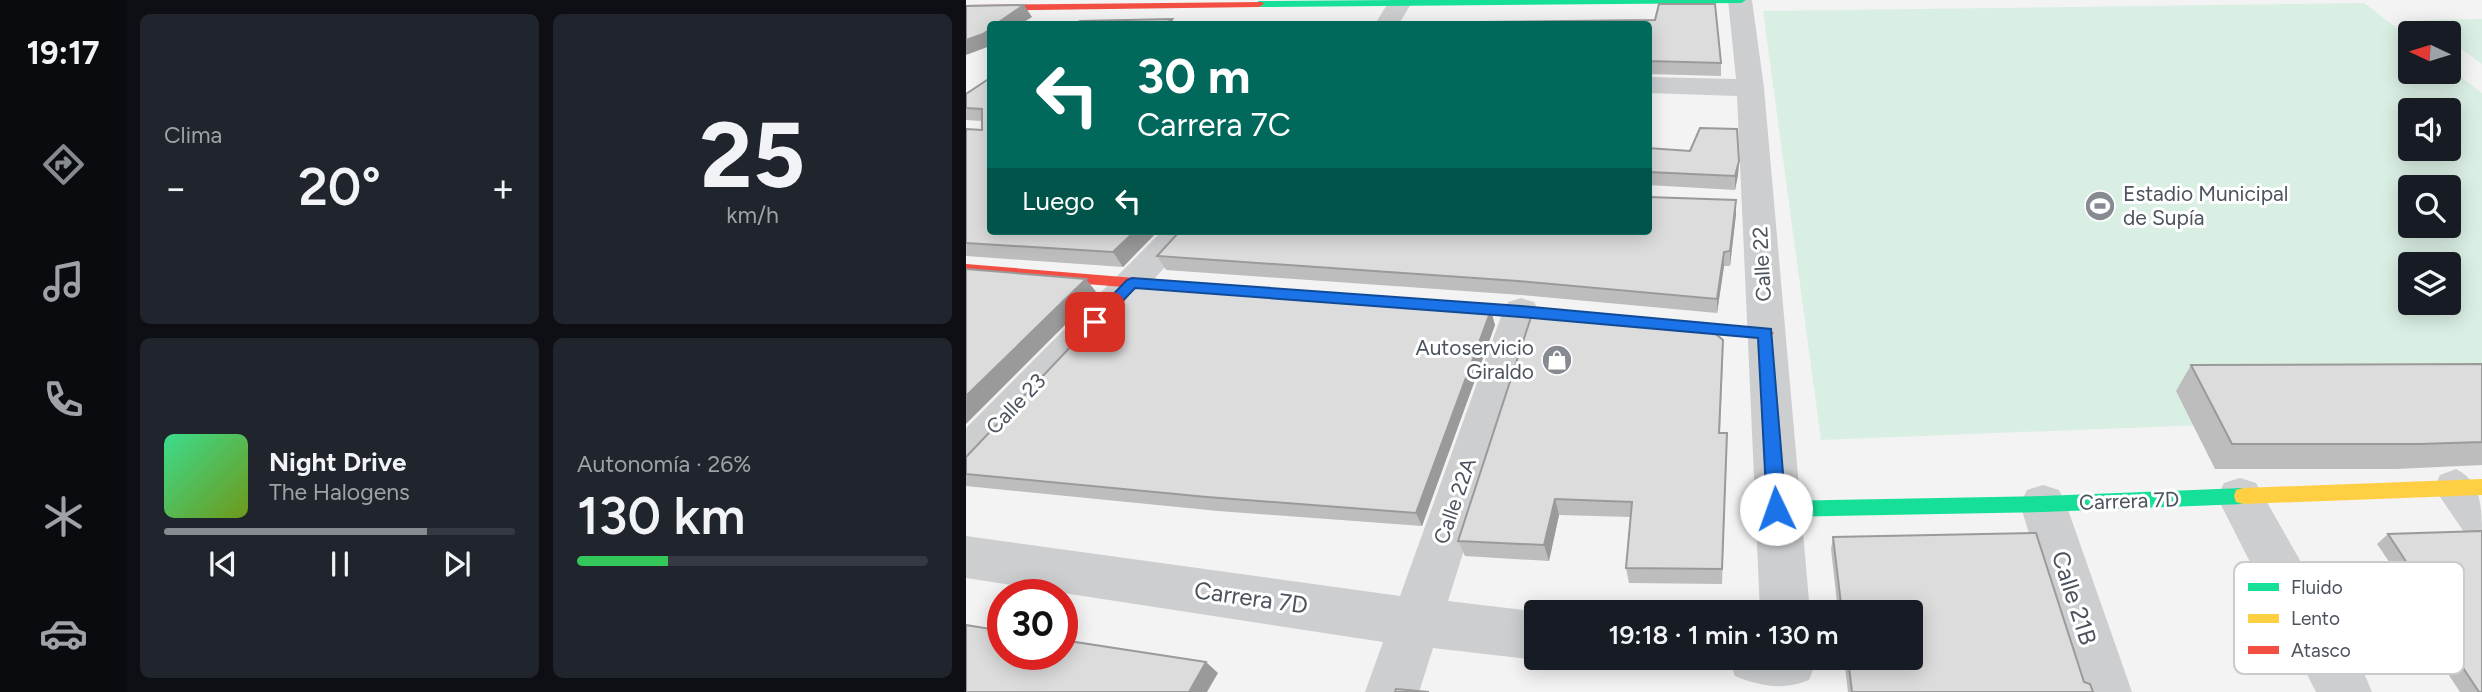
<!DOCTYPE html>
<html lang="es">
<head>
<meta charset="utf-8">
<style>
  body { margin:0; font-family:Figtree,sans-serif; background:#20242c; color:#f1f3f6; height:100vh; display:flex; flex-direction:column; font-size:26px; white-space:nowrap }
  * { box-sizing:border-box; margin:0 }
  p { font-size:23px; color:#9ea1a6 }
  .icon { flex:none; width:38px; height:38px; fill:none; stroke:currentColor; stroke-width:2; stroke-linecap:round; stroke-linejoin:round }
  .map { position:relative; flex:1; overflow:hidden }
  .side { display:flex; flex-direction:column; gap:14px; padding:14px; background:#0d0f14; width:840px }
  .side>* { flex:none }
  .hud { position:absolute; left:21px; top:21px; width:665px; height:214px; border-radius:7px; box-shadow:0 4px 18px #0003; background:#00695c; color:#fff; overflow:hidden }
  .needle { width:46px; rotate:274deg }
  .controls { position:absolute; left:1432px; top:21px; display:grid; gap:14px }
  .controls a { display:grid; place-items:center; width:63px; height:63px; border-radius:7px; background:#171b24; box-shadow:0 4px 18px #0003; font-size:35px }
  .speed { position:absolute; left:21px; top:579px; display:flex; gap:14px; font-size:35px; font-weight:700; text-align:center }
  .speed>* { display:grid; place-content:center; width:91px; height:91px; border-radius:50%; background:#171b24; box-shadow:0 4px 18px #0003; line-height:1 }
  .speed .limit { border:10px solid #d22; background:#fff; color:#111 }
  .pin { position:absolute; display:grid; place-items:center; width:60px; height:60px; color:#fff; margin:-30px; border-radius:14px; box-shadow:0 4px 10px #0006 }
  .me { position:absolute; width:77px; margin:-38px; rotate:357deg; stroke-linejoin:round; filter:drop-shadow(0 0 5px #0008) }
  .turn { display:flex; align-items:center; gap:24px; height:147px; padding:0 35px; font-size:32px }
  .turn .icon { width:91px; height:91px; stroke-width:2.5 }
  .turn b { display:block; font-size:49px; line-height:60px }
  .then { display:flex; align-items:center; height:66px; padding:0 35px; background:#0003; gap:14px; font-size:26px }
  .big { font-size:52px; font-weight:600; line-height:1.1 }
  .side .card { flex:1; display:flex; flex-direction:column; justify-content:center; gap:10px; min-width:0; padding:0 24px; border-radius:10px; background:#20242c }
  .side .dial { align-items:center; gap:0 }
  .dial b { font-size:91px; line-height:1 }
  .song { display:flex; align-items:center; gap:21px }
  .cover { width:84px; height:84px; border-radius:10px; background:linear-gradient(135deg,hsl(150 70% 55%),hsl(80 70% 35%)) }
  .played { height:7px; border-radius:4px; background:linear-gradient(90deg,#868b92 75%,#363941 75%) }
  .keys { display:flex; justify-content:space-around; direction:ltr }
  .heat { display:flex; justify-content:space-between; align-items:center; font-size:38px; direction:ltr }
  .charge { height:10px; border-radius:5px; background:linear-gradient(90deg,#34c759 26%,#363941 0) }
  .side .tiles { flex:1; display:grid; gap:14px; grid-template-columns:repeat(2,1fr) }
  .trip { position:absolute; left:558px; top:600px; width:399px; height:70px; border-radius:7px; background:#171b24; box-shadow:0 4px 18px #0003; font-weight:600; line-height:70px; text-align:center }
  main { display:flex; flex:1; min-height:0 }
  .menu { display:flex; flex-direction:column; width:126px; justify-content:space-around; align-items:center; background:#090b0e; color:#9ea1a6 }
  .menu .icon { width:49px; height:49px }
  .menu .current { color:#868b92 }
  .menu b { font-size:32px; color:#f1f3f6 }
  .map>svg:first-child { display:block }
  .green { fill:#daefe4; fill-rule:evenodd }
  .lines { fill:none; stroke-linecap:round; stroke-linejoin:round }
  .street { fill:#cdced0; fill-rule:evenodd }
  .fast { fill:#16e098; fill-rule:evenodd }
  .slow { fill:#ffcf43; fill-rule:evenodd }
  .jam { fill:#f24e42; fill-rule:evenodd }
  .wall { fill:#bdbdbe }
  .shaded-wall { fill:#9a9a9b }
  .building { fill:#dcdcdd; stroke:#9a9a9b; stroke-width:2 }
  .route { fill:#1a73e8; stroke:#114b97; stroke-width:2 }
  .labels { text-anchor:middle; stroke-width:6; stroke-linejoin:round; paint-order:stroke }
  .poi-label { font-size:21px; fill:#4b535e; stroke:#fff; text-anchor:start }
  .street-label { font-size:21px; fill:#4b535e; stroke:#fff }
  .near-street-label { font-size:24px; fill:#4b535e; stroke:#fff }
  .key { fill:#fff; stroke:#c9cbcf; stroke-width:2 }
  .key-label { font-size:19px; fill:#4b535e }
</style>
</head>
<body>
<main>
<nav class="menu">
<b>19:17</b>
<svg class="icon current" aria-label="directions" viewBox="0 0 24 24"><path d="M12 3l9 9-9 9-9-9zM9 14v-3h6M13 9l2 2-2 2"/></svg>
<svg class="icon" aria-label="music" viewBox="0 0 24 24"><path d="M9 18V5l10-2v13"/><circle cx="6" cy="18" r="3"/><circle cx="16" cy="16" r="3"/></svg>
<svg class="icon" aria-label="phone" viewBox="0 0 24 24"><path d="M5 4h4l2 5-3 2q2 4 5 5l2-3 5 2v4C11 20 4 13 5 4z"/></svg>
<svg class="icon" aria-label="climate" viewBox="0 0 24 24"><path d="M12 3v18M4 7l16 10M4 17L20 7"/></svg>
<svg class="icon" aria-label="car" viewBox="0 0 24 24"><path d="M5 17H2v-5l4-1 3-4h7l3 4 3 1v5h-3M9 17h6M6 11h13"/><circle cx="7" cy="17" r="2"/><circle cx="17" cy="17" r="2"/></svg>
</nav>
<section class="side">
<div class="tiles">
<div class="card"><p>Clima</p>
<div class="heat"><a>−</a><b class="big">20°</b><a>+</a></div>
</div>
<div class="card dial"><b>25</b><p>km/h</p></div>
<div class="card">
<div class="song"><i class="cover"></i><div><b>Night Drive</b><p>The Halogens</p></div></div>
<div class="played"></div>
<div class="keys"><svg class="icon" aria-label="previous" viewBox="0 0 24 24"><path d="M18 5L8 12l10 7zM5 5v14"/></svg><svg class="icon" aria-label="pause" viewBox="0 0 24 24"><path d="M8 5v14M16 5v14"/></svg><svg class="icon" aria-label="next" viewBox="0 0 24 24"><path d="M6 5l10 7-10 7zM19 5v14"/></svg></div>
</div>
<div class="card"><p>Autonomía · 26%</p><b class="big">130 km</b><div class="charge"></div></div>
</div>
</section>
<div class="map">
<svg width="1516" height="692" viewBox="0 0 1516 692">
  <rect width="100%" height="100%" fill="#f3f3f3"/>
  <!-- green -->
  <path class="green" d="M 1398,3 L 1444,38 L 1444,72 L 1482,72 L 1482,67 L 1516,93 L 1516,414 L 855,440 L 797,11 ZM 1444,110 L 1482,110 L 1482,149 L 1444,149 ZM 1444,187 L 1482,187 L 1482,226 L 1444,226 ZM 1444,264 L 1482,264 L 1482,303 L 1444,303 Z
    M 1516,19 L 1516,64 L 1482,39 L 1482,33 L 1474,33 L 1457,20 Z"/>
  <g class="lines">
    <!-- street -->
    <path class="street" d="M 424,0 L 446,2 L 433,24 L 409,24 Z
      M 762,0 L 786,0 L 798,88 L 844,612 L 794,612 L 771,96 L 682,93 L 682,77 L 770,79 Z
      M 196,231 L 232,231 L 15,468 L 0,474 L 0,428 Z
      M 555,298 L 568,302 L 573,311 L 482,601 L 576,612 L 570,612 L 570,658 L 574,658 L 570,660 L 467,648 L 453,692 L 399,692 L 417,642 L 0,578 L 0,536 L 434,596 L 537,311 L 542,302 Z
      M 1490,469 C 1516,482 1516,507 1516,541 L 1500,535 L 1468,488 L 1474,475 Z
      M 1274,478 L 1290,483 L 1398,673 L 1406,692 L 1350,692 L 1251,497 L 1258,483 Z
      M 1077,485 L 1093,490 L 1100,504 L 1166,692 L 1112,692 L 1054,504 L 1061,490 Z
      M 762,658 L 849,658 L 850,662 L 843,680 C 817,691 794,686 769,676 Z"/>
    <!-- fast -->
    <path class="fast" d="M 433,0 L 780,0 L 775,3 L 293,7 L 288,4 L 293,1 Z
      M 1277,488 L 1284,490 L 1286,496 L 1284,502 L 1277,504 L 1077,512 L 810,517 L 803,515 L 801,509 L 803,503 L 810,501 L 1077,496 Z"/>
    <!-- slow -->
    <path class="slow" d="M 285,287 L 619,312 L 627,317 L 619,322 L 280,296 L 278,292 Z
      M 1516,479 L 1516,495 L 1277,504 L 1270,502 L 1268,496 L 1270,490 L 1277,488 Z"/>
    <!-- jam -->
    <path class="jam" d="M 296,2 L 298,4 L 293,7 L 0,11 L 0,5 Z
      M 0,264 L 218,282 L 225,287 L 218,292 L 0,274 Z
      M 696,319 L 800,328 L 808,333 L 800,338 L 696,329 L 688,324 Z"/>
  </g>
  <!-- wall -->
  <path class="wall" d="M 682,24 L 755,63 L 755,76 L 682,74 Z
    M 0,94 L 192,231 L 157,267 L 0,256 L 0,129 L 16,130 L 16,121 L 0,120 Z
    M 682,148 L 773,161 L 772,175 L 769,190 L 682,185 Z
    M 770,214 L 764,266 L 758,266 L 751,313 L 555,295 L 200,270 L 191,256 Z
    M 529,325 L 456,526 L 252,511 L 0,486 L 0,457 Z
    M 747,331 L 757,356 L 754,433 L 761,449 L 756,584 L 663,583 L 660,568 L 665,517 L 593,515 L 583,561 L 499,556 L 492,541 Z
    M 1516,364 L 1516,465 L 1430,469 L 1249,469 L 1210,391 L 1225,365 Z
    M 1516,531 L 1516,692 L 1494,692 L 1467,651 L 1393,655 L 1348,578 L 1358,569 L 1426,566 L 1411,544 L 1422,534 Z
    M 867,537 L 1127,692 L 882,692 L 878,658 L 945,658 L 945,612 L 872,612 L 865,549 Z"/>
  <!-- shaded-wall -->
  <path class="shaded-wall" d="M 58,5 L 66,17 L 55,24 L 30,24 Z
    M 206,19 L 209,24 L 200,24 Z
    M 24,29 L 24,46 L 0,55 L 0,40 Z
    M 773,161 L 772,175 L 769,190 L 769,176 Z
    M 770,200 L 770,214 L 764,266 L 764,251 Z
    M 169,231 L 192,231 L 157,267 L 147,252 Z
    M 758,252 L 758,266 L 751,313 L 751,299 Z
    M 120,279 L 131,293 L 0,424 L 0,396 Z
    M 525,310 L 529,325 L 456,526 L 450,513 Z
    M 589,499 L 593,515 L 583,561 L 578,545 Z
    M 240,662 L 252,673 L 241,692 L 223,692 Z"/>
  <!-- building -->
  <path class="building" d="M 693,4 L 749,4 L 755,63 L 682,61 L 682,24 L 513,24 L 515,22 L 689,20 Z
    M 58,5 L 30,24 L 24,24 L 24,29 L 17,34 L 0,40 L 0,6 Z
    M 206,19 L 200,24 L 109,24 L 114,21 Z
    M 24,78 L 24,231 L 169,231 L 147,252 L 0,243 L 0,129 L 16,130 L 16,109 L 0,108 L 0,94 Z
    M 734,128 L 771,129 L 773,161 L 769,176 L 682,172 L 682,148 L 724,151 Z
    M 682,197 L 770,200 L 764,251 L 758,252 L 751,299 L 552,281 L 191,256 L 214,231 L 682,231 Z
    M 0,269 L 120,279 L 0,396 Z
    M 166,282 L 525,310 L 450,513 L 241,497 L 0,474 L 0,457 Z
    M 567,311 L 747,327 L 746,331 L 757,340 L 753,433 L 761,433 L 756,569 L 660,568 L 666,502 L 589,499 L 578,545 L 492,541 Z
    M 1516,364 L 1516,442 L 1454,444 L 1266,444 L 1225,365 Z
    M 1516,531 L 1516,692 L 1513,692 L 1480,642 L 1405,646 L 1358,569 L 1443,566 L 1422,534 Z
    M 1070,533 L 1118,682 L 1124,684 L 1127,692 L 886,692 L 882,658 L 945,658 L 945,612 L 876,612 L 867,537 Z
    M 0,625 L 37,631 L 37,654 L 96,654 L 96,640 L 240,662 L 223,692 L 0,692 Z
    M 430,689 L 463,692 L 429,692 Z"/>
  <!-- route -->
  <path class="route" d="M 166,278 L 555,306 L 805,329 L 820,509 L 817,514 L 810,517 L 803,514 L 801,509 L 792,338 L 555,317 L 169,288 L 134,325 L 124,325 L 121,322 L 124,318 L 161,280 Z"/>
  <!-- icons -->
  <defs>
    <g id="stadium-disc" transform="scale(1.575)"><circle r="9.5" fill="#868b92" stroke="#fff"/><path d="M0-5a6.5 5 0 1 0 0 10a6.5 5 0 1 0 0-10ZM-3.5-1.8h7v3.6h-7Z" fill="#fff"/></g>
    <g id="shop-disc" transform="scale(1.575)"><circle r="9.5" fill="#868b92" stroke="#fff"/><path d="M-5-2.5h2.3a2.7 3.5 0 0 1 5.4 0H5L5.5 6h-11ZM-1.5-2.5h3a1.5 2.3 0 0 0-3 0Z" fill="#fff"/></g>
  </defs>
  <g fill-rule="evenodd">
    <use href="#stadium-disc" x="1134" y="206"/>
    <use href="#shop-disc" x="591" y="360"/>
  </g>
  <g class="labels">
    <!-- poi labels -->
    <g class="poi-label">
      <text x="1157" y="201">Estadio Municipal<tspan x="1157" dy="24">de Supía</tspan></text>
      <text x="568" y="355" text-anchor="end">Autoservicio<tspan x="568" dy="24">Giraldo</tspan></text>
    </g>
    <!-- street labels -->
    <g class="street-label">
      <text transform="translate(796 264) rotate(-93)" y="7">Calle 22</text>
      <text transform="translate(50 404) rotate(-46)" y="7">Calle 23</text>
      <text transform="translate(489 501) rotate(-71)" y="7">Calle 22A</text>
      <text transform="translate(1163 501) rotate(-2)" y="7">Carrera 7D</text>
    </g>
    <!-- near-street labels -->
    <g class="near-street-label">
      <text transform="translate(285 598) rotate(8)" y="8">Carrera 7D</text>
      <text transform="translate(1108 598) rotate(72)" y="8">Calle 21B</text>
    </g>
  </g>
  <!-- legend -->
  <rect x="1268" y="562" width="230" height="112" rx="10" class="key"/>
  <rect x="1282" y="583" width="31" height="8" fill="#16e098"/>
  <rect x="1282" y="614" width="31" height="9" fill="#ffcf43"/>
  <rect x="1282" y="646" width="31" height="8" fill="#f24e42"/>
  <g class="key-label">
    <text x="1325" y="594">Fluido</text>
    <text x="1325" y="625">Lento</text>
    <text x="1325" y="657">Atasco</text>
  </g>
</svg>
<div class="controls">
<a><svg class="needle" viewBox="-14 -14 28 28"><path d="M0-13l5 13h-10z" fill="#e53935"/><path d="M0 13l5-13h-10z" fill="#9ea1a6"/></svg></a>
<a><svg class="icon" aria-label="sound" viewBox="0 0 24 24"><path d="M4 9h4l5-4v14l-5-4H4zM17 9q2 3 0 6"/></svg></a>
<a><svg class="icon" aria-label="search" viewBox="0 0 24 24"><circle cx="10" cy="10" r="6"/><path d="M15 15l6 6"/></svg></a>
<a><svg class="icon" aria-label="layers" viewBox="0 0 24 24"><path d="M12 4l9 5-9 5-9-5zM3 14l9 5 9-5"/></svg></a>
</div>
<div class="speed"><div class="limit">30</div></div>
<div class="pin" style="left:129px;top:322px;background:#d93025"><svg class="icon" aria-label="arrive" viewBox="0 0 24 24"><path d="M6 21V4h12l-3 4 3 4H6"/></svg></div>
<svg class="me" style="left:810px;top:509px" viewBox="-20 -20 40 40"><circle r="19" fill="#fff"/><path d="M0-13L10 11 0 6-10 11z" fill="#1a73e8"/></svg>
<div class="trip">19:18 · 1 min · 130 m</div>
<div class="hud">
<div class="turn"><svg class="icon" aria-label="left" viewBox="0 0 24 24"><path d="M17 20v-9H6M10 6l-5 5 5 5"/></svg><div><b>30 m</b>Carrera 7C</div></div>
<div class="then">Luego<svg class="icon" aria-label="left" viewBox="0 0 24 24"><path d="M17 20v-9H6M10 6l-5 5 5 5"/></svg></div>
</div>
</div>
</main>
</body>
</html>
